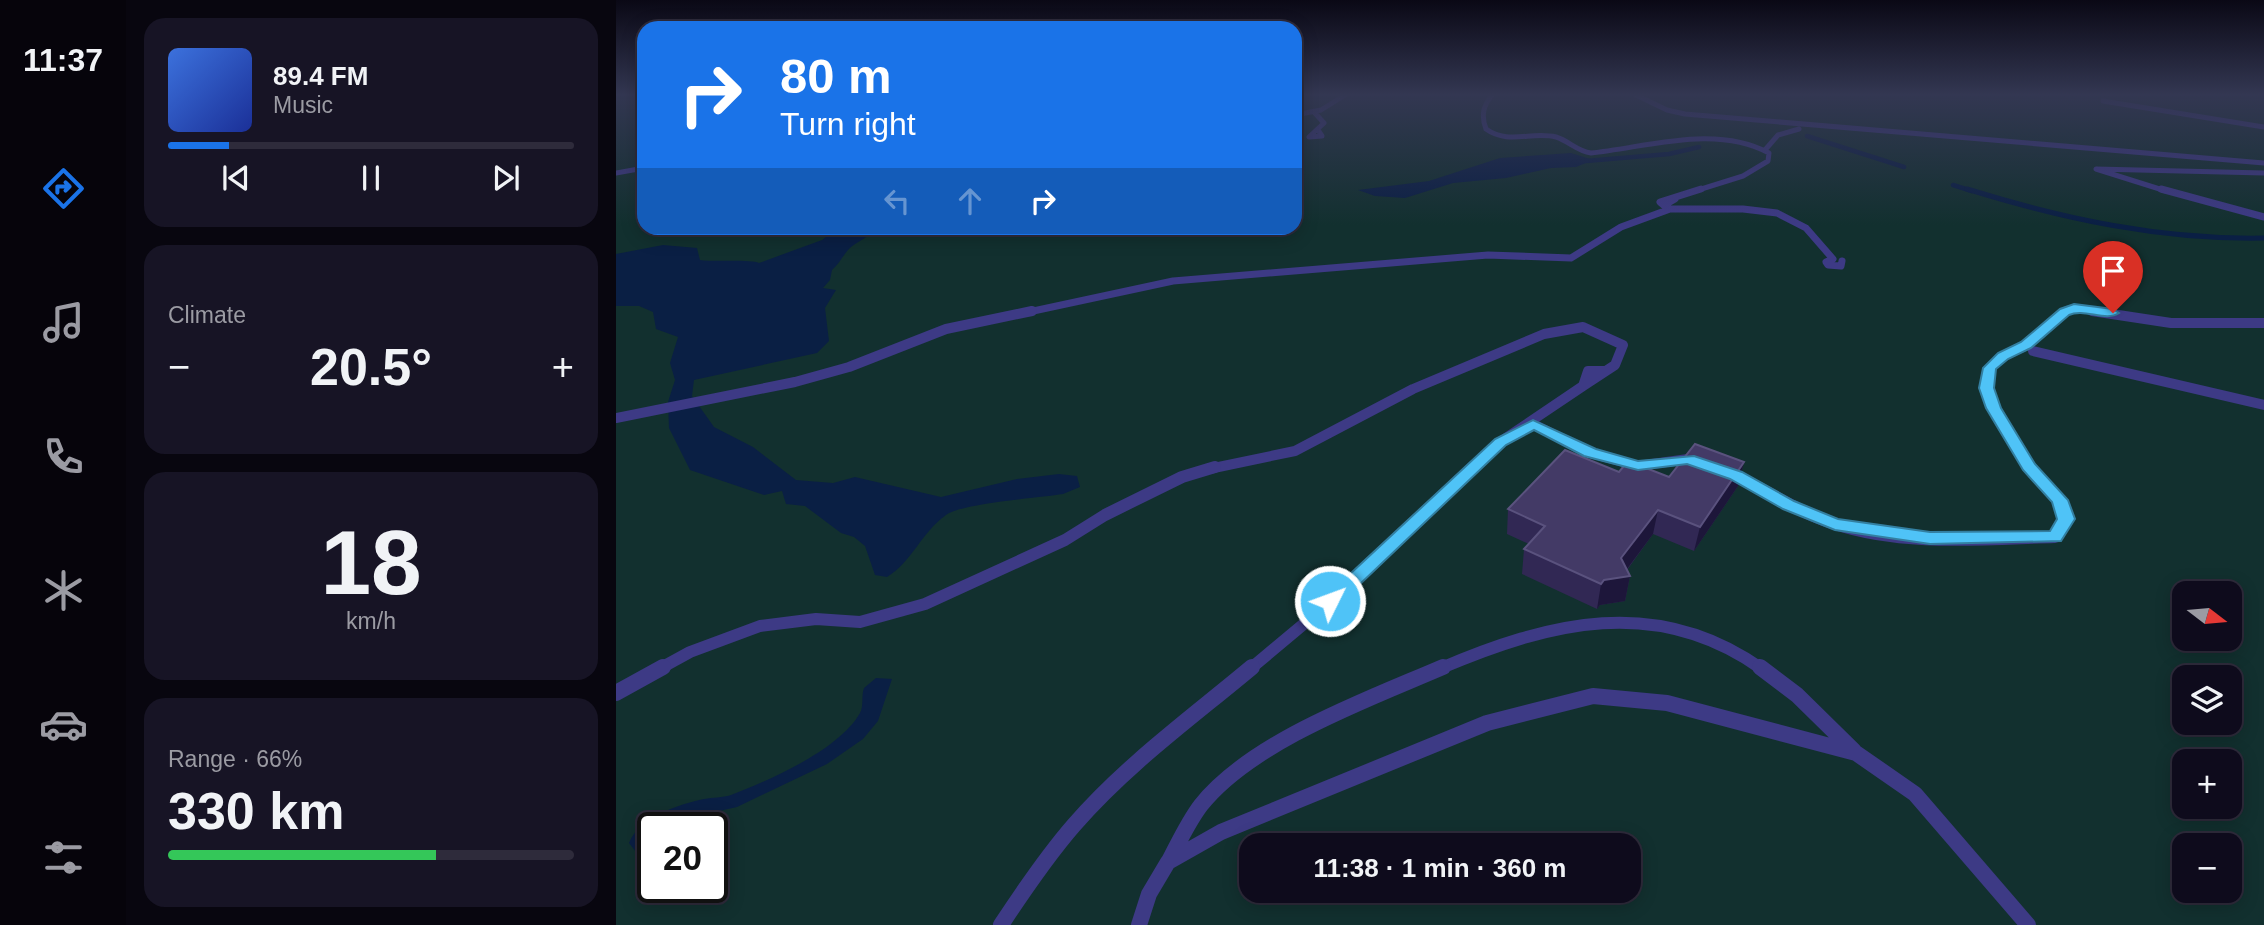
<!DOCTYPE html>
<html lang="en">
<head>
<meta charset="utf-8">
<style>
  body { margin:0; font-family:Arial,sans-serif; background:#171425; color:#f1f3f6; height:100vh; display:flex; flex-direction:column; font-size:26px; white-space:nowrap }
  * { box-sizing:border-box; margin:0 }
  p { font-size:23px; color:#9b9ba3 }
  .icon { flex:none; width:38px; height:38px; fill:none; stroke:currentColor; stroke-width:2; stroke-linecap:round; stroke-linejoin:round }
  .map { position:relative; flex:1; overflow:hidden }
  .drawer { display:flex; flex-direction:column; gap:18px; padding:18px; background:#08060f; width:490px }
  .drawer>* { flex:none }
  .top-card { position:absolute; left:21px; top:21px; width:665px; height:214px; border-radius:21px; box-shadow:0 4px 18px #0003,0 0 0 2px #2e2b3b; background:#1a73e8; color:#fff; overflow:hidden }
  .needle { width:46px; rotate:106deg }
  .buttons { position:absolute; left:1556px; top:581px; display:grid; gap:14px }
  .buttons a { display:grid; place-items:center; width:70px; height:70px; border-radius:14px; background:#0e0b1c; box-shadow:0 4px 18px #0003,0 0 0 2px #2e2b3b; font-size:35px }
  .speed { position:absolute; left:21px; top:812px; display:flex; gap:14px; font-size:35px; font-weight:700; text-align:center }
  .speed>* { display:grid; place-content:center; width:91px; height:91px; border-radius:50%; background:#0e0b1c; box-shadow:0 4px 18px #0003,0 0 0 2px #2e2b3b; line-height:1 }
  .speed .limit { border:4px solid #111; border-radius:10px; background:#fff; color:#111 }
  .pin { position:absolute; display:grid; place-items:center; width:60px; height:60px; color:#fff; margin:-72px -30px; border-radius:50% 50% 50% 0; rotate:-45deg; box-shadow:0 0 7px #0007 }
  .pin .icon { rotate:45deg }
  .me { position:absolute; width:77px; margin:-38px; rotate:48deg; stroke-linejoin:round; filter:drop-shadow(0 0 5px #0008) }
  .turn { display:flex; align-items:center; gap:24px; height:147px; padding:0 28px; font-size:32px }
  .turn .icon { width:91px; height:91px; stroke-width:2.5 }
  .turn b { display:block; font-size:49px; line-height:60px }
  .lanes { display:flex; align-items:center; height:66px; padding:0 28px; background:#0003; justify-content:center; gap:35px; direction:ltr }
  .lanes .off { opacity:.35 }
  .big { font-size:52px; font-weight:700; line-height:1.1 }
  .drawer .tile { flex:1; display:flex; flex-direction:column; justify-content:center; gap:10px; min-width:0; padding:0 24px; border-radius:21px; background:#171425 }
  .drawer .dial { align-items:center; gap:0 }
  .dial b { font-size:91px; line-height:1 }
  .song { display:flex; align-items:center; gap:21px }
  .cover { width:84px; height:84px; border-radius:10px; background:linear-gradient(135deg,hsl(220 70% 55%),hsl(230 70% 35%)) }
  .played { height:7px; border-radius:4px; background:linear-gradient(90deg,#1a73e8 15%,#2e2b3b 15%) }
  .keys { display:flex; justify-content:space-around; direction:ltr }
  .heat { display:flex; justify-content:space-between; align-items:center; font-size:38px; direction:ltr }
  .charge { height:10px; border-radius:5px; background:linear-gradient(90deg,#34c759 66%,#2e2b3b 0) }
  .trip { position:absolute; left:623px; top:833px; width:402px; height:70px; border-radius:21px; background:#0e0b1c; box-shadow:0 4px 18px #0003,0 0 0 2px #2e2b3b; font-weight:700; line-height:70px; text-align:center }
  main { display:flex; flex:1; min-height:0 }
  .tabs { display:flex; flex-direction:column; width:126px; justify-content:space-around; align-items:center; background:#06040b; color:#9b9ba3 }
  .tabs .icon { width:49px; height:49px }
  .tabs .current { color:#1a73e8 }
  .tabs b { font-size:32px; color:#f1f3f6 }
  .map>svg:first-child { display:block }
  .green { fill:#12302f; fill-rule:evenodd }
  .water { fill:#0a1f44 }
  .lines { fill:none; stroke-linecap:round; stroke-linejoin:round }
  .stream-far1 { stroke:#0a1f44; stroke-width:4.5 }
  .stream { stroke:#0a1f44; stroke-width:5 }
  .service-far4 { stroke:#3d3a85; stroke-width:5 }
  .service-far3 { stroke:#3d3a85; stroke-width:7 }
  .service-far2 { stroke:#3d3a85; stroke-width:10 }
  .service-far1 { stroke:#3d3a85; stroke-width:12 }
  .service { stroke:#3d3a85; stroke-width:16 }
  .wall { fill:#312854 }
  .shaded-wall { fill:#1d163a }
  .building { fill:#433a66; stroke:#5a527e; stroke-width:2 }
  .route { fill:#4fc3f7; stroke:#337fa1; stroke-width:2 }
</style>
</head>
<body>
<main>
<nav class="tabs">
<b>11:37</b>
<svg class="icon current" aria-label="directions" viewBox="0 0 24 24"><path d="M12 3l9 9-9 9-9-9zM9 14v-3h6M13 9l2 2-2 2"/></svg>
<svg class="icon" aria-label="music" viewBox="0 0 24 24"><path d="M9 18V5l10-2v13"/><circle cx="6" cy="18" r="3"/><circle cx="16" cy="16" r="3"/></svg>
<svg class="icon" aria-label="phone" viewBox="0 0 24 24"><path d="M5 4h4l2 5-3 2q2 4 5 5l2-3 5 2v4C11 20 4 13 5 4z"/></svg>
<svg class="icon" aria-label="climate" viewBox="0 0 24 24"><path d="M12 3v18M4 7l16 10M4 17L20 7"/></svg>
<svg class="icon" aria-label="car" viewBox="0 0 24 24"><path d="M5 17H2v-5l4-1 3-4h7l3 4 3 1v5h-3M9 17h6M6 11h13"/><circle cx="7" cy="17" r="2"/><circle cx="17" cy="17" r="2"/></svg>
<svg class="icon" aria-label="filters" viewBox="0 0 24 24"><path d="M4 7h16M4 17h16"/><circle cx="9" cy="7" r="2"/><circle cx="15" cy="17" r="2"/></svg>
</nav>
<section class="drawer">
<div class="tile">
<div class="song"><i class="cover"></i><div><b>89.4 FM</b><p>Music</p></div></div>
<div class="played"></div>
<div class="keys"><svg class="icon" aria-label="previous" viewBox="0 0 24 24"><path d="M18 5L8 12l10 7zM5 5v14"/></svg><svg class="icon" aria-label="pause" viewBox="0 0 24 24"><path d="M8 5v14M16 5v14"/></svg><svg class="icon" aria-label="next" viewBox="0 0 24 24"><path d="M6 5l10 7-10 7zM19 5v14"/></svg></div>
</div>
<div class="tile"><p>Climate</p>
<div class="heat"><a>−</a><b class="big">20.5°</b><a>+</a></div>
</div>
<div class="tile dial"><b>18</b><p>km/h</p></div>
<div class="tile"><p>Range · 66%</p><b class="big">330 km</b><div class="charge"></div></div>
</section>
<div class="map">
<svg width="1648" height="925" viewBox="0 0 1648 925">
  <rect width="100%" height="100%" fill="#130f26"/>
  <!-- green -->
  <path class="green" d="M 0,95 L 28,95 L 28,228 L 679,228 L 679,95 L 1648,95 L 1648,925 L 0,925 ZM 1568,593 L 1614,593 L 1614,639 L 1568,639 ZM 1568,677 L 1614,677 L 1614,723 L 1568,723 ZM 1568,761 L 1614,761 L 1614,807 L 1568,807 ZM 37,828 L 96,828 L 96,887 L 37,887 ZM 635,845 L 1013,845 L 1013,891 L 635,891 ZM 1568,845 L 1614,845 L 1614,891 L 1568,891 Z"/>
  <!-- water -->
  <path class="water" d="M 955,153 L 977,160 L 960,167 L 935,168 L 890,178 L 837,183 L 789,198 L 759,196 L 742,190 L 813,181 L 884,158 Z
    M 222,228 L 256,228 C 253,239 243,240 235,247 C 228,253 225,262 216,270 L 214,280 L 207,288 L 220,290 L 209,308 L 213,341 L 201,353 L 78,380 L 76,396 L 98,427 L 137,447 L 180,480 L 217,483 L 239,477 L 325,497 L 401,479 L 443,474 L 461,476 L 464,487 L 447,494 C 423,498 346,503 330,515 C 305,533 296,562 271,577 L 259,575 L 249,546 L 238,537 L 225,533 L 189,506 L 170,504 L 166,491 L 148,495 L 74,470 L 53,428 L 52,402 L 59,380 L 54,363 L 62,337 L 40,329 L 37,312 L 23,306 L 0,306 L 0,254 L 47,245 L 81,248 L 84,260 C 98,262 136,259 143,263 L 206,240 Z
    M 260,678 L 276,679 L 262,721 L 247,739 L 211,764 L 121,807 L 72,818 L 59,828 L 37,828 L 37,843 L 20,852 L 13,843 C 23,817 64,804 88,799 C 97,797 106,798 115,795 C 154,780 223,750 244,713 C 248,706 245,696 248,688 Z"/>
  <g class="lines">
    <!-- stream-far1 -->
    <path class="stream-far1" d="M 1191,136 L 1288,167
      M 958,162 L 1053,154 L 1083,147
      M 1337,185 L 1356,191"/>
    <!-- stream -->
    <path class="stream" d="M 1351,189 C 1448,219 1545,240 1648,238"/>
    <!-- service-far4 -->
    <path class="service-far4" d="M 876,95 C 867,106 865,116 870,129 C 892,145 916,131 940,137 C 953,141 961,151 975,153 C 1032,147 1100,124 1153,153 L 1152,161 L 1127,176 L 1079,191
      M 1020,95 L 1051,110 L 1069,114 L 1648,163
      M 1487,101 L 1648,127
      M 698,112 L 708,123 L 693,137 L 706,136 L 702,130
      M 679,115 L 705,110 L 729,95
      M 1149,150 L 1162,135 L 1183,129
      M 0,173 L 28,168
      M 1550,191 L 1480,169 L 1648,173"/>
    <!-- service-far3 -->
    <path class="service-far3" d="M 1545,189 L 1648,217
      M 1059,199 L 1052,203 L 1051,208 L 1044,202 L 1085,189
      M 408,313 L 557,281 L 872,255 L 955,258 L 1005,227 L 1054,209 L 1127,209 L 1161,213 L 1190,228 L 1217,259 L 1210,262 L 1212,265 L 1225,266 L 1226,261
      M 1447,313 L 1458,308 L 1488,313"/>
    <!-- service-far2 -->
    <path class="service-far2" d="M 1476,311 L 1555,323 L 1648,323
      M 1417,351 L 1648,405
      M 0,418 L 179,382 L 233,367 L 330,329 L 416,311
      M 917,424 L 974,453 L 1022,466 L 1072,459 L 1079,461
      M 593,469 L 679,451 L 797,389 L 928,334 L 967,327 L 1007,345 L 999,365 L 967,386
      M 855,469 L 884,442 L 967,386 L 972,371 L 990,371
      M 1415,469 C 1400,449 1358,388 1376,366 C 1385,355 1397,352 1409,346 C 1424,336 1435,320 1451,311"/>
    <!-- service-far1 -->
    <path class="service-far1" d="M 1111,472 C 1147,487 1179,511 1216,523 C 1287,547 1366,539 1439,537 L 1450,519 L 1444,500 L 1413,467
      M 43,669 L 74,652 L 144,626 L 200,619 L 244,622 L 309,604 L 449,540 L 489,515 L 566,477 L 599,467
      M 634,669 L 695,618 L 857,467
      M 823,669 C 933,622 1041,594 1146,669"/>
    <!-- service -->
    <path class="service" d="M 1144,667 L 1181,695 L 1238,751
      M 0,693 L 47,667
      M 553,861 C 563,842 572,822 585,805 C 636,741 753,699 827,667
      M 385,925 C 408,890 431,856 458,825 C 510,765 575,718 636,667
      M 523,925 L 533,894 L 552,862 L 605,832 L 871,723 L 977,696 L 1051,703 L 1240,753 L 1299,794 L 1412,925"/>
  </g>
  <!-- wall -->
  <path class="wall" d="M 1128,462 L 1122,486 L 1078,551 L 1037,534 L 1011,570 L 1014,576 L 1009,601 L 984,605 L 981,609 L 906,574 L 908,549 L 913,544 L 891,534 L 892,509 L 1003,472 L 1053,477 Z"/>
  <!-- shaded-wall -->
  <path class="shaded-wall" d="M 1128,462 L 1122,486 L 1078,551 L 1084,527 Z
    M 1042,510 L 1037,534 L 1005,577 L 1014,576 L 1009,601 L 984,605 L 981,609 L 985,584 Z"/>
  <!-- building -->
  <path class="building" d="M 1079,444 L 1128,462 L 1084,527 L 1042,510 L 1005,558 L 1014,576 L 988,580 L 985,584 L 908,549 L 929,526 L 892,509 L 949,450 L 1003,472 L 1012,461 L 1053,477 Z"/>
  <!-- sky -->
  <linearGradient id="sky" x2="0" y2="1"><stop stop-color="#0a0815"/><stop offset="0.42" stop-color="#333752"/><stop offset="1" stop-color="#333752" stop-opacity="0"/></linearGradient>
  <rect width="1648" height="225" fill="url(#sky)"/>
  <!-- route -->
  <path class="route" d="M 1458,304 L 1497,309 L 1503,313 C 1490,322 1468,308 1453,315 L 1415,348 L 1392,359 L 1380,369 L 1378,388 L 1385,408 L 1419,464 L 1452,500 L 1459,519 L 1445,541 L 1314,544 L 1219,530 L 1167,509 L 1114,479 L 1071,464 L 1022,470 L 968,456 L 918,430 L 890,445 L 721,606 L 708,606 L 705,601 L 879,439 L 917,420 L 980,449 L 1022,461 L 1078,456 L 1126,472 L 1178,501 L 1222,519 L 1314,532 L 1434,531 L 1441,519 L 1436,502 L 1407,470 L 1370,408 L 1363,388 L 1367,368 L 1382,353 L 1405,342 L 1444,309 Z"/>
</svg>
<div class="buttons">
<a><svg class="needle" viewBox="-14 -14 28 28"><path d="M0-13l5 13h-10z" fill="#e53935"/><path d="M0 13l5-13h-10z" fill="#9b9ba3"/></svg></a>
<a><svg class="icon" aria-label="layers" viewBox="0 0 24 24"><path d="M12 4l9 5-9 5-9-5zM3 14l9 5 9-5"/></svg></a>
<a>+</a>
<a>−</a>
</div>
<div class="speed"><div class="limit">20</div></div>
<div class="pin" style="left:1497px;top:313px;background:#d93025"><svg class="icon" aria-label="arrive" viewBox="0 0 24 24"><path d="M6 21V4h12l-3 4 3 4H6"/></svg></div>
<svg class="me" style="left:714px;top:601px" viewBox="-20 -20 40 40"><circle r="17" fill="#4fc3f7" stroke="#fff" stroke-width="3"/><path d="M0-11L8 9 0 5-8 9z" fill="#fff"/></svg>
<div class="trip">11:38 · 1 min · 360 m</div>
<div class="top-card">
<div class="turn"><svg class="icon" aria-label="right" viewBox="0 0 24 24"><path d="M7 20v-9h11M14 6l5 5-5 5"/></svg><div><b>80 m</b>Turn right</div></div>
<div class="lanes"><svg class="icon off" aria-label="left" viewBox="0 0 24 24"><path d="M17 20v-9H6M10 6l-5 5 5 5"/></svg><svg class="icon off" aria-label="ahead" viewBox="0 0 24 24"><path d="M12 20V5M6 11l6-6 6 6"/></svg><svg class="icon" aria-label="right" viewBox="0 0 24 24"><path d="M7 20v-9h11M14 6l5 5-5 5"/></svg></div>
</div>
</div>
</main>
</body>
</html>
